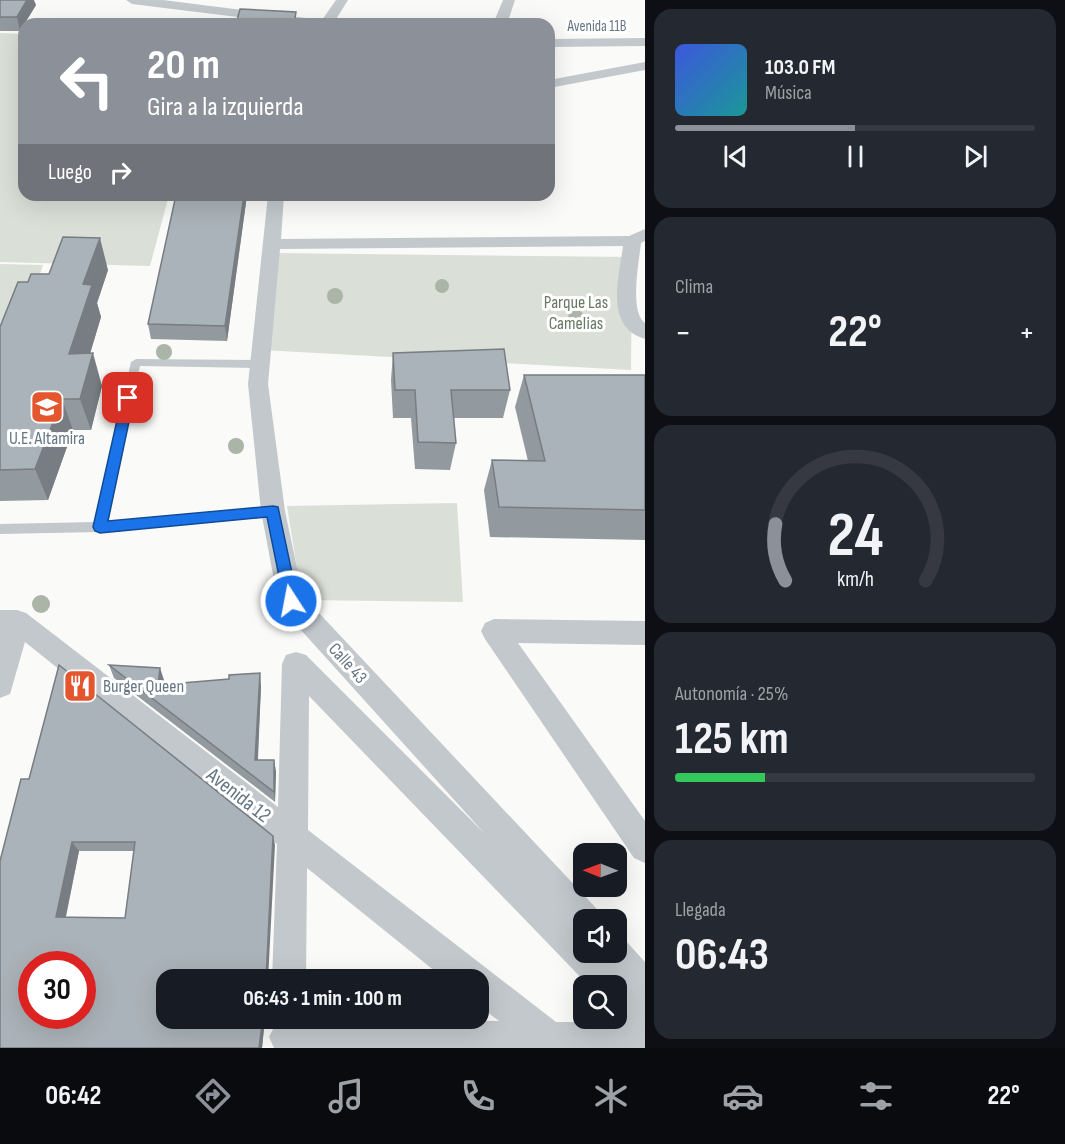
<!DOCTYPE html>
<html lang="es">
<head>
<meta charset="utf-8">
<style>
  body { margin:0; font-family:"Sofia Sans Condensed",sans-serif; background:#242831; color:#f1f3f6; height:100vh; display:flex; flex-direction:column; font-size:22px; white-space:nowrap }
  * { box-sizing:border-box; margin:0 }
  p { font-size:20px; color:#9ea1a6 }
  .icon { flex:none; width:33px; height:33px; fill:none; stroke:currentColor; stroke-width:2; stroke-linecap:round; stroke-linejoin:round }
  .map { position:relative; flex:1; overflow:hidden }
  .drawer { display:flex; flex-direction:column; gap:9px; padding:9px; background:#0d0f14; width:420px }
  .drawer>* { flex:none }
  .top-card { position:absolute; left:18px; top:18px; width:537px; height:183px; border-radius:18px; box-shadow:0 6px 24px #0002; background:#8c9099; color:#fff; overflow:hidden }
  .needle { width:39px; rotate:271deg }
  .tools { position:absolute; left:573px; top:843px; display:grid; gap:12px }
  .tools a { display:grid; place-items:center; width:54px; height:54px; border-radius:12px; background:#171b24; box-shadow:0 6px 24px #0002; font-size:30px }
  .speed { position:absolute; left:18px; top:951px; display:flex; gap:12px; font-size:30px; font-weight:700; text-align:center }
  .speed>* { display:grid; place-content:center; width:78px; height:78px; border-radius:50%; background:#171b24; box-shadow:0 6px 24px #0002; line-height:1 }
  .speed .limit { border:9px solid #d22; background:#fff; color:#111 }
  .pin { position:absolute; display:grid; place-items:center; width:51px; height:51px; color:#fff; margin:-26px; border-radius:12px; box-shadow:0 3px 9px #0006 }
  .me { position:absolute; width:66px; margin:-33px; rotate:349deg; stroke-linejoin:round; filter:drop-shadow(0 0 4px #0008) }
  .turn { display:flex; align-items:center; gap:21px; height:126px; padding:0 30px; font-size:27px }
  .turn .icon { width:78px; height:78px; stroke-width:2.5 }
  .turn b { display:block; font-size:42px; line-height:51px }
  .then { display:flex; align-items:center; height:57px; padding:0 30px; background:#0003; gap:12px; font-size:22px }
  .big { font-size:45px; font-weight:700; line-height:1.1 }
  .drawer .widget { flex:1; display:flex; flex-direction:column; justify-content:center; gap:9px; min-width:0; padding:0 21px; border-radius:18px; background:#242831 }
  .drawer .dial { align-items:center; gap:0 }
  .dial svg { height:156px; overflow:visible; fill:none; stroke:#363941; stroke-width:7; stroke-linecap:round; text-anchor:middle }
  .dial text { fill:#f1f3f6; stroke:none }
  .song { display:flex; align-items:center; gap:18px }
  .cover { width:72px; height:72px; border-radius:9px; background:linear-gradient(135deg,hsl(230 70% 55%),hsl(180 70% 35%)) }
  .played { height:6px; border-radius:3px; background:linear-gradient(90deg,#8c9099 50%,#363941 50%) }
  .keys { display:flex; justify-content:space-around; direction:ltr }
  .heat { display:flex; justify-content:space-between; align-items:center; font-size:33px; direction:ltr }
  .charge { height:9px; border-radius:4px; background:linear-gradient(90deg,#34c759 25%,#363941 0) }
  .trip { position:absolute; left:156px; top:969px; width:333px; height:60px; border-radius:18px; background:#171b24; box-shadow:0 6px 24px #0002; font-weight:700; line-height:60px; text-align:center }
  .tabs { display:flex; height:96px; justify-content:space-around; align-items:center; background:#090b0e; color:#9ea1a6 }
  .tabs .icon { width:42px; height:42px }
  .tabs .selected { color:#8c9099 }
  .tabs b { font-size:27px; color:#f1f3f6 }
  main { display:flex; flex:1; min-height:0 }
  .map>svg:first-child { display:block }
  .green { fill:#dadfd7 }
  .lines { fill:none; stroke-linecap:round; stroke-linejoin:round }
  .lane { fill:#c3c8cc; fill-rule:evenodd }
  .street { fill:#c3c8cc; fill-rule:evenodd }
  .tree { fill:#aab4a7 }
  .wall { fill:#929a9f; fill-rule:evenodd }
  .shaded-wall { fill:#777d82 }
  .building { fill:#aab3b9; stroke:#777d82; stroke-width:1.5; fill-rule:evenodd }
  .route { fill:#1a73e8; stroke:#114b97; stroke-width:1.5 }
  .labels { text-anchor:middle; stroke-width:6; stroke-linejoin:round; paint-order:stroke }
  .far-street-label { font-size:15px; fill:#657683; stroke:#fff }
  .park-label { font-size:18px; fill:#687a64; stroke:#fff }
  .poi-label { font-size:18px; fill:#657683; stroke:#fff }
  .street-label { font-size:18px; fill:#657683; stroke:#fff }
  .near-street-label { font-size:21px; fill:#657683; stroke:#fff }
</style>
</head>
<body>
<main>
<div class="map">
<svg width="645" height="1048" viewBox="0 0 645 1048">
  <rect width="100%" height="100%" fill="#fafaf8"/>
  <!-- green -->
  <path class="green" d="M 0,33 L 24,34 L 24,195 L 169,195 L 150,266 L 0,262 Z
    M 271,253 L 632,257 L 631,370 L 262,350 Z
    M 0,264 L 43,265 L 40,274 L 47,274 L 0,338 Z
    M 457,503 L 463,602 L 302,600 L 287,506 Z"/>
  <g class="lines">
    <!-- lane -->
    <path class="lane" d="M 136,359 L 261,360 L 266,364 L 261,368 L 140,366 L 107,522 L 273,506 L 277,508 L 279,511 L 277,514 L 100,532 L 0,534 L 0,524 L 95,522 L 131,362 Z"/>
    <!-- street -->
    <path class="street" d="M 126,0 L 163,0 L 322,20 L 336,0 L 348,0 L 333,24 L 294,24 L 132,4 Z
      M 503,0 L 515,0 L 507,24 L 493,24 Z
      M 645,38 L 645,46 L 549,47 L 549,39 Z
      M 645,62 L 645,70 L 549,88 L 549,80 Z
      M 268,195 L 284,195 L 281,239 L 629,236 L 645,229 L 645,241 L 641,243 C 639,262 629,312 645,323 L 645,339 C 604,327 619,278 623,246 L 280,249 L 268,384 L 285,511 L 303,596 L 596,908 L 600,920 L 584,920 L 584,952 L 616,952 L 616,937 L 625,940 L 645,962 L 645,1048 L 274,1048 L 269,1037 L 275,1025 L 287,1019 L 499,1021 L 478,1005 L 478,980 L 446,980 L 307,868 L 306,980 L 272,980 L 277,844 L 25,642 L 10,694 L 0,698 L 0,610 L 17,610 L 26,613 L 278,807 L 282,664 L 286,655 L 296,652 L 306,655 L 485,834 L 282,609 L 278,601 L 261,511 L 248,384 ZM 309,696 L 589,986 L 616,986 L 616,1014 L 625,1022 L 556,1022 L 308,830 Z
      M 494,619 L 645,621 L 645,645 L 518,643 L 645,821 L 645,863 L 634,858 L 485,639 L 481,631 L 485,623 Z"/>
  </g>
  <!-- trees -->
  <g class="tree">
    <circle cx="442" cy="286" r="7"/>
    <circle cx="335" cy="296" r="8"/>
    <circle cx="576" cy="318" r="8"/>
    <circle cx="164" cy="352" r="8"/>
    <circle cx="236" cy="446" r="8"/>
    <circle cx="41" cy="604" r="9"/>
  </g>
  <!-- wall -->
  <path class="wall" d="M 0,0 L 36,5 L 20,31 L 0,31 Z
    M 247,195 L 227,341 L 151,339 L 148,324 Z
    M 108,270 L 97,303 L 101,317 L 90,354 L 102,386 L 91,430 L 73,430 L 48,500 L 0,501 L 0,327 L 28,282 L 49,274 Z
    M 393,353 L 510,390 L 503,418 L 453,418 L 456,443 L 450,470 L 415,469 L 411,418 L 393,418 L 391,380 Z
    M 524,375 L 645,375 L 645,540 L 490,537 L 484,490 L 492,460 L 528,461 L 515,407 Z
    M 109,665 L 164,680 L 164,685 L 261,686 L 258,760 L 276,771 L 275,802 L 114,678 Z
    M 21,779 L 275,845 L 166,1018 L 265,1018 L 262,1048 L 0,1048 ZM 79,851 L 134,851 L 125,918 L 66,917 Z"/>
  <!-- shaded-wall -->
  <path class="shaded-wall" d="M 27,0 L 34,0 L 36,5 L 20,31 L 17,17 Z
    M 244,195 L 247,195 L 227,341 L 225,326 Z
    M 100,238 L 108,270 L 97,303 L 101,317 L 80,386 L 69,354 L 83,284 Z
    M 93,353 L 102,386 L 91,430 L 80,399 Z
    M 62,399 L 73,430 L 48,500 L 35,469 Z
    M 160,668 L 164,680 L 162,697 L 158,685 Z
    M 260,673 L 261,686 L 257,771 L 255,760 Z
    M 274,760 L 276,771 L 275,802 L 274,792 Z
    M 273,836 L 275,845 L 268,980 L 266,980 Z
    M 72,842 L 79,851 L 64,924 L 56,917 Z
    M 263,1018 L 265,1018 L 262,1048 L 259,1048 Z"/>
  <!-- building -->
  <path class="building" d="M 0,0 L 27,0 L 17,17 L 0,17 Z
    M 240,9 L 296,12 L 294,24 L 236,24 Z
    M 176,195 L 244,195 L 225,326 L 148,324 Z
    M 63,237 L 100,238 L 83,284 L 92,285 L 69,354 L 93,353 L 80,399 L 62,399 L 35,469 L 0,470 L 0,327 L 18,282 L 28,282 L 31,274 L 49,274 Z
    M 504,349 L 510,390 L 451,390 L 456,443 L 418,442 L 415,390 L 395,390 L 393,353 Z
    M 524,375 L 645,375 L 645,510 L 499,507 L 492,460 L 545,461 Z
    M 59,665 L 273,836 L 266,980 L 166,980 L 166,1018 L 263,1018 L 259,1048 L 0,1048 L 0,861 L 21,779 L 29,779 ZM 72,842 L 135,842 L 125,918 L 56,917 ZM 32,964 L 82,964 L 82,1016 L 32,1016 Z
    M 109,665 L 160,668 L 158,685 L 229,679 L 229,675 L 260,673 L 255,760 L 274,760 L 274,792 Z"/>
  <!-- route -->
  <path class="route" d="M 128,394 L 134,398 L 108,521 L 273,506 L 278,507 L 298,601 L 296,605 L 291,607 L 286,605 L 284,601 L 267,517 L 100,533 L 95,531 L 93,527 L 122,398 Z"/>
  <!-- icons -->
  <defs>
    <g id="school-square" transform="scale(1.725)"><rect x="-9" y="-9" width="18" height="18" rx="4" fill="#e4572e" stroke="#fff"/><path d="M0-5L7-2L0 1L-7-2ZM-4 1L0 2.5L4 1V4Q0 6-4 4Z" fill="#fff"/></g>
    <g id="restaurant-square" transform="scale(1.725)"><rect x="-9" y="-9" width="18" height="18" rx="4" fill="#e4572e" stroke="#fff"/><path d="M-5-6h1v4h1v-4h1v4h1v-4h1v5L-1.5 .5V6h-2V.5L-5-1ZM5-6V6H3V1.5H1.5Q1.5-4 5-6Z" fill="#fff"/></g>
  </defs>
  <g fill-rule="evenodd">
    <use href="#school-square" x="47" y="407"/>
    <use href="#restaurant-square" x="80" y="686"/>
  </g>
  <g class="labels">
    <!-- far-street labels -->
    <g class="far-street-label">
      <text x="597" y="31">Avenida 11B</text>
    </g>
    <!-- park labels -->
    <g class="park-label">
      <text x="576" y="308">Parque Las<tspan x="576" dy="21">Camelias</tspan></text>
    </g>
    <!-- poi labels -->
    <g class="poi-label">
      <text x="47" y="444">U.E. Altamira</text>
      <text x="103" y="692" text-anchor="start">Burger Queen</text>
    </g>
    <!-- street labels -->
    <g class="street-label">
      <text transform="translate(348 663) rotate(48)" y="6">Calle 43</text>
    </g>
    <!-- near-street labels -->
    <g class="near-street-label">
      <text transform="translate(239 795) rotate(38)" y="7">Avenida 12</text>
    </g>
  </g>
</svg>
<div class="tools">
<a><svg class="needle" viewBox="-14 -14 28 28"><path d="M0-13l5 13h-10z" fill="#e53935"/><path d="M0 13l5-13h-10z" fill="#9ea1a6"/></svg></a>
<a><svg class="icon" aria-label="sound" viewBox="0 0 24 24"><path d="M4 9h4l5-4v14l-5-4H4zM17 9q2 3 0 6"/></svg></a>
<a><svg class="icon" aria-label="search" viewBox="0 0 24 24"><circle cx="10" cy="10" r="6"/><path d="M15 15l6 6"/></svg></a>
</div>
<div class="speed"><div class="limit">30</div></div>
<div class="pin" style="left:128px;top:398px;background:#d93025"><svg class="icon" aria-label="arrive" viewBox="0 0 24 24"><path d="M6 21V4h12l-3 4 3 4H6"/></svg></div>
<svg class="me" style="left:291px;top:601px" viewBox="-20 -20 40 40"><circle r="17" fill="#1a73e8" stroke="#fff" stroke-width="3"/><path d="M0-11L8 9 0 5-8 9z" fill="#fff"/></svg>
<div class="trip">06:43 · 1 min · 100 m</div>
<div class="top-card">
<div class="turn"><svg class="icon" aria-label="left" viewBox="0 0 24 24"><path d="M17 20v-9H6M10 6l-5 5 5 5"/></svg><div><b>20 m</b>Gira a la izquierda</div></div>
<div class="then">Luego<svg class="icon" aria-label="right" viewBox="0 0 24 24"><path d="M7 20v-9h11M14 6l5 5-5 5"/></svg></div>
</div>
</div>
<section class="drawer">
<div class="widget">
<div class="song"><i class="cover"></i><div><b>103.0 FM</b><p>Música</p></div></div>
<div class="played"></div>
<div class="keys"><svg class="icon" aria-label="previous" viewBox="0 0 24 24"><path d="M18 5L8 12l10 7zM5 5v14"/></svg><svg class="icon" aria-label="pause" viewBox="0 0 24 24"><path d="M8 5v14M16 5v14"/></svg><svg class="icon" aria-label="next" viewBox="0 0 24 24"><path d="M6 5l10 7-10 7zM19 5v14"/></svg></div>
</div>
<div class="widget"><p>Clima</p>
<div class="heat"><a>−</a><b class="big">22°</b><a>+</a></div>
</div>
<div class="widget dial"><svg viewBox="0 0 100 80">
<path d="M14 69A42 42 0 1 1 86 69"/>
<path d="M14 69A42 42 0 0 1 9 40" stroke="#8c9099"/>
<text x="50" y="56" font-size="32" font-weight="700">24</text>
<text x="50" y="72" font-size="11">km/h</text>
</svg></div>
<div class="widget"><p>Autonomía · 25%</p><b class="big">125 km</b><div class="charge"></div></div>
<div class="widget"><p>Llegada</p><b class="big">06:43</b></div>
</section>
</main>
<nav class="tabs">
<b>06:42</b>
<svg class="icon selected" aria-label="directions" viewBox="0 0 24 24"><path d="M12 3l9 9-9 9-9-9zM9 14v-3h6M13 9l2 2-2 2"/></svg>
<svg class="icon" aria-label="music" viewBox="0 0 24 24"><path d="M9 18V5l10-2v13"/><circle cx="6" cy="18" r="3"/><circle cx="16" cy="16" r="3"/></svg>
<svg class="icon" aria-label="phone" viewBox="0 0 24 24"><path d="M5 4h4l2 5-3 2q2 4 5 5l2-3 5 2v4C11 20 4 13 5 4z"/></svg>
<svg class="icon" aria-label="climate" viewBox="0 0 24 24"><path d="M12 3v18M4 7l16 10M4 17L20 7"/></svg>
<svg class="icon" aria-label="car" viewBox="0 0 24 24"><path d="M5 17H2v-5l4-1 3-4h7l3 4 3 1v5h-3M9 17h6M6 11h13"/><circle cx="7" cy="17" r="2"/><circle cx="17" cy="17" r="2"/></svg>
<svg class="icon" aria-label="filters" viewBox="0 0 24 24"><path d="M4 7h16M4 17h16"/><circle cx="9" cy="7" r="2"/><circle cx="15" cy="17" r="2"/></svg>
<b>22°</b>
</nav>
</body>
</html>
